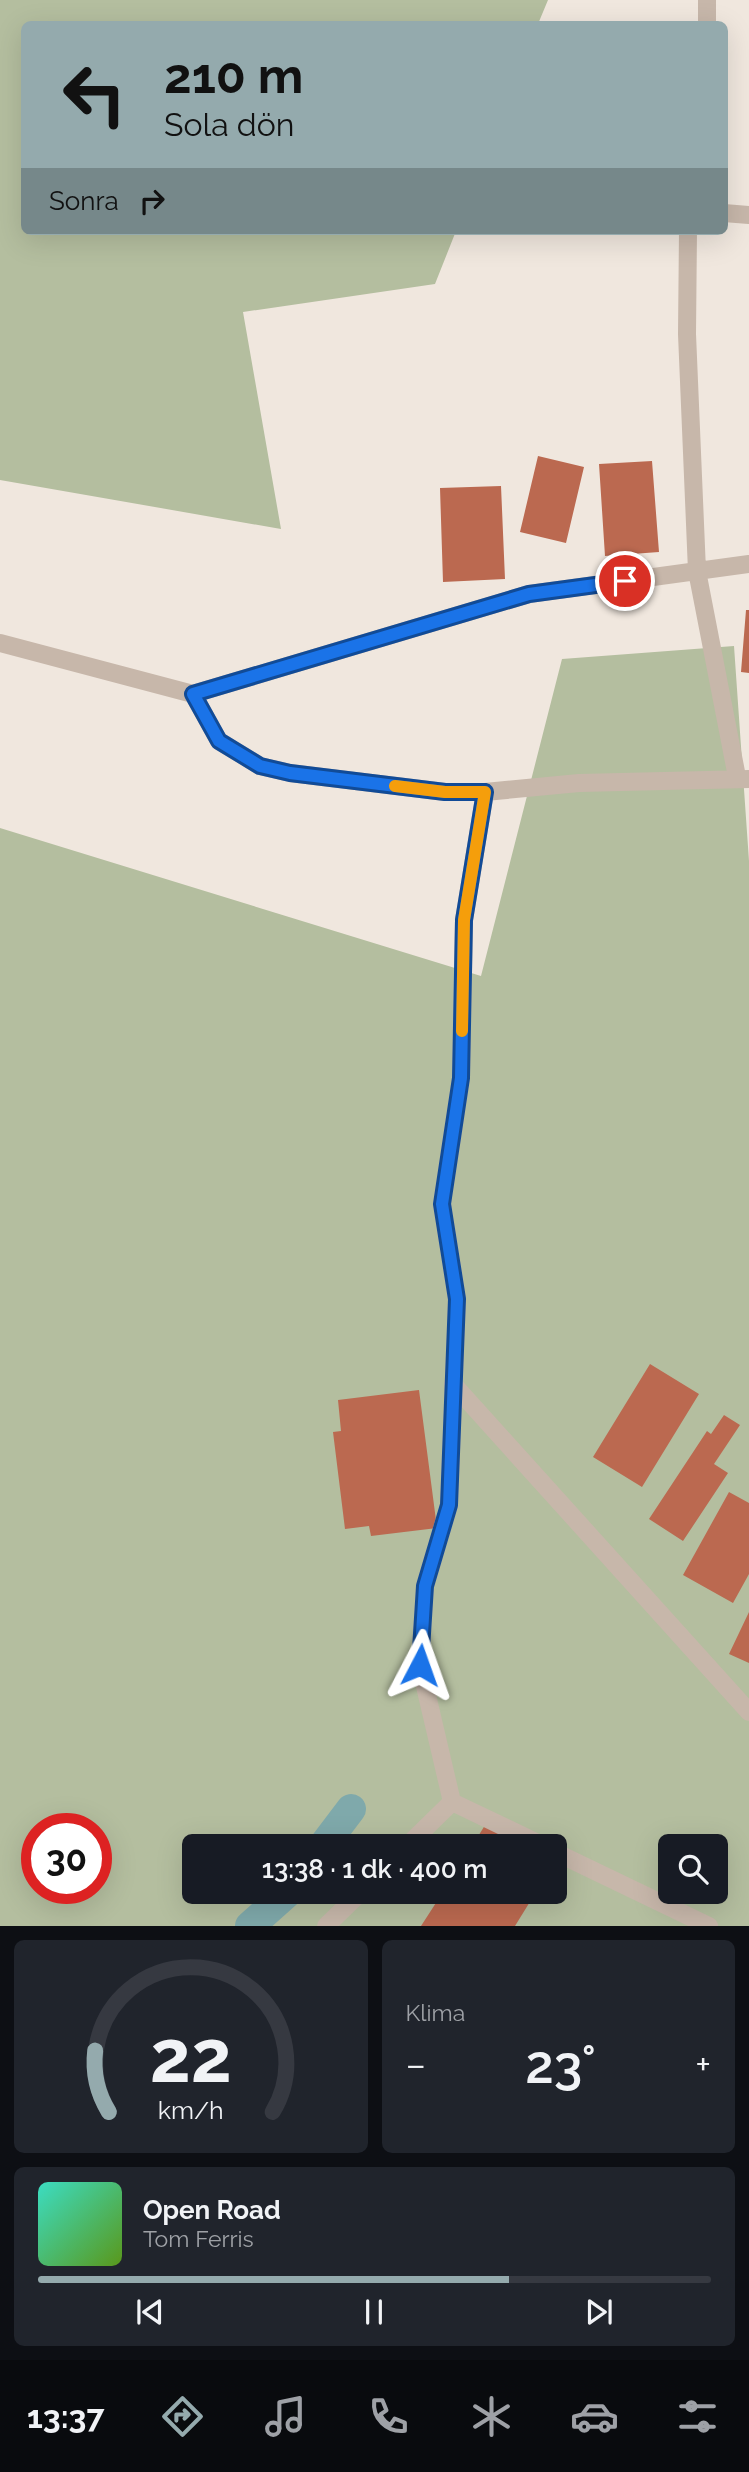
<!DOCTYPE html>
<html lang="tr">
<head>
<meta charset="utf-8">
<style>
  body { margin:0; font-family:Raleway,sans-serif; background:#20242c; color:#f1f3f6; height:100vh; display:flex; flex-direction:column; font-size:26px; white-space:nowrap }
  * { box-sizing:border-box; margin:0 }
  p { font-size:23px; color:#9ea1a6 }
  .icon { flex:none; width:38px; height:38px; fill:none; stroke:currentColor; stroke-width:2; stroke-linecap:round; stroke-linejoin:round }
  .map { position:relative; height:1926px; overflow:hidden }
  .side { display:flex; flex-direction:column; gap:14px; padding:14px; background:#0d0f14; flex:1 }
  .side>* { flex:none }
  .banner { position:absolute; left:21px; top:21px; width:707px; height:214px; border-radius:10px; box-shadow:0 7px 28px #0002; background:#94aaad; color:#111; overflow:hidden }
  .tools { position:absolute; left:658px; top:1834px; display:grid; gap:14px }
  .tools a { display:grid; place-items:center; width:70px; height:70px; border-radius:10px; background:#171b24; box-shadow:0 7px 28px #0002; font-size:35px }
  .speed { position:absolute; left:21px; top:1813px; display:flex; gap:14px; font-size:35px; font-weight:700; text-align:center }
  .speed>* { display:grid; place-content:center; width:91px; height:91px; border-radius:50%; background:#171b24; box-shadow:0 7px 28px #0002; line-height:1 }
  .speed .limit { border:10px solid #d22; background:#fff; color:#111 }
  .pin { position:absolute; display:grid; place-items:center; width:60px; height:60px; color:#fff; margin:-30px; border:4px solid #fff; border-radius:50%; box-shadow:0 2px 7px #0007 }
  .me { position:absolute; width:77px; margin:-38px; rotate:4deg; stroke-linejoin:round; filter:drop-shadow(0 0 5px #0008) }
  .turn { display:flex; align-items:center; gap:24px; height:147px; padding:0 28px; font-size:32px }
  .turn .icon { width:91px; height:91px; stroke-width:2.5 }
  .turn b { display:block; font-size:49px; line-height:60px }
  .then { display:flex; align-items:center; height:66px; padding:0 28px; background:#0003; gap:14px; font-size:26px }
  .big { font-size:52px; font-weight:600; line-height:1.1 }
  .side .tile { flex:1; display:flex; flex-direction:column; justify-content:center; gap:10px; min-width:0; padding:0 24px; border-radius:10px; background:#20242c }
  .side .dial { align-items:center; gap:0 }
  .dial svg { height:182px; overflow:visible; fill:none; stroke:#363941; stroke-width:7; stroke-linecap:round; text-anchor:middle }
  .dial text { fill:#f1f3f6; stroke:none }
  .song { display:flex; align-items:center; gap:21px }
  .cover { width:84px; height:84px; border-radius:10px; background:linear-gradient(135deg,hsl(170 70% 55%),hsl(90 70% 35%)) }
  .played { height:7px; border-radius:4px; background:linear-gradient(90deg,#94aaad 70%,#363941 70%) }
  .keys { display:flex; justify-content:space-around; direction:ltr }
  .heat { display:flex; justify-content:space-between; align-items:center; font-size:38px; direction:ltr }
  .side .tiles { flex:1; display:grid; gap:14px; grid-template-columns:1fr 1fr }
  .tile:last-child { grid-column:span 2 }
  .trip { position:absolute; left:182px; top:1834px; width:385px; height:70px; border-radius:10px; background:#171b24; box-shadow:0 7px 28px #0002; font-weight:600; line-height:70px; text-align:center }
  .menu { display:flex; height:112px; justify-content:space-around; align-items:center; background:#090b0e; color:#9ea1a6 }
  .menu .icon { width:49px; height:49px }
  .menu .current { color:#94aaad }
  .menu b { font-size:32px; color:#f1f3f6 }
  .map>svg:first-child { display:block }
  .green { fill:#b4be9f; fill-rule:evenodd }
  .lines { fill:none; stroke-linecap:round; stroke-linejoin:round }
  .canal { stroke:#7fa9ab; stroke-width:30 }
  .building { fill:#bb6950 }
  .minor { stroke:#c7b7aa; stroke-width:18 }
  .route-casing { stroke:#114b97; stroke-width:18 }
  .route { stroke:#1a73e8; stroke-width:12 }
  .slow { stroke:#f59e0b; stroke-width:12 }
</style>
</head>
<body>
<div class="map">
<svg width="749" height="1926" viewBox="0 0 749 1926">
  <rect width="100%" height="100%" fill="#f0e7de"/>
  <!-- green -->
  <path class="green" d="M 0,0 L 548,0 L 538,24 L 24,24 L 24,231 L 456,231 L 435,284 L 243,312 L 281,529 L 0,480 Z
    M 734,646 L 749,861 L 749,1926 L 0,1926 L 0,828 L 481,976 L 562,659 ZM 37,1829 L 96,1829 L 96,1888 L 37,1888 ZM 194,1846 L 555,1846 L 555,1892 L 194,1892 ZM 670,1846 L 716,1846 L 716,1892 L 670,1892 Z"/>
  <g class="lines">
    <!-- canal -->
    <path class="canal" d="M 323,1846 L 351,1809
      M 250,1926 L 288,1892"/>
  </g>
  <!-- building -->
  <path class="building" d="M 538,456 L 584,467 L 566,543 L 520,532 Z
    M 652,461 L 659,552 L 605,556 L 599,464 Z
    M 501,486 L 505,579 L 443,582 L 440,488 Z
    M 746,610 L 749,610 L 749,673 L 741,672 Z
    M 650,1364 L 699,1394 L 642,1487 L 593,1457 Z
    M 419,1390 L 437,1528 L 371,1536 L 369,1526 L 345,1529 L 333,1432 L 341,1431 L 338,1400 Z
    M 724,1415 L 740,1425 L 714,1464 L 728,1473 L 683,1541 L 649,1519 L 707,1431 L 711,1434 Z
    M 729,1492 L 749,1503 L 749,1574 L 733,1603 L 683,1575 Z
    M 749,1612 L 749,1663 L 729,1654 Z
    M 487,1822 L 526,1846 L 472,1846 Z
    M 443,1892 L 536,1892 L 515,1926 L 421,1926 Z"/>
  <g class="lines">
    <!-- minor -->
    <path class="minor" d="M 707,0 L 707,24
      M 724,213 L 749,215
      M 688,231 L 687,334 L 697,571 L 737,777
      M 0,643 L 193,694 L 219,741 L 260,766 L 290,773 L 445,792 L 485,792 L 579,783 L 749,779
      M 193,694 L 529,594 L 749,564
      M 453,1384 L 749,1712
      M 452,1802 L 420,1665 L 425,1586 L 449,1505 L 457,1299 L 442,1204 L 461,1078 L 464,920 L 485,792
      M 407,1846 L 452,1802 L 544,1846
      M 555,1852 L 709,1926
      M 326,1926 L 361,1892"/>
  </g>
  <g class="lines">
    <!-- route casing -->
    <g class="route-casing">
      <path id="route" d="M 420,1665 L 425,1586 L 449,1505 L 457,1299 L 442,1204 L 461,1078 L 464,920 L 485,792 L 445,792 L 290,773 L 260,766 L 219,741 L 193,694 L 529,594 L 625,581"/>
    </g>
    <!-- route -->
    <use href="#route" class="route"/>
    <!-- slow -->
    <path class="slow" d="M 395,786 L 445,792 L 485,792 L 464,920 L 462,1031"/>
  </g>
</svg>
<div class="tools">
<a><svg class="icon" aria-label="search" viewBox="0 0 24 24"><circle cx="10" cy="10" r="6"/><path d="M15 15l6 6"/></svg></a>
</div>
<div class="speed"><div class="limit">30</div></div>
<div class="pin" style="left:625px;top:581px;background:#d93025"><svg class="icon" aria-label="arrive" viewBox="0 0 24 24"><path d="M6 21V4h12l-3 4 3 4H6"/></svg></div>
<svg class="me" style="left:420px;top:1665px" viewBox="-20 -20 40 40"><path d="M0-17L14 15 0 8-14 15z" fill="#1a73e8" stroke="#fff" stroke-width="4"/></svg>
<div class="trip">13:38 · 1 dk · 400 m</div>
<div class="banner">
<div class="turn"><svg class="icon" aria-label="left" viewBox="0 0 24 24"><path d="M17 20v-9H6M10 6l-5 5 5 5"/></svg><div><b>210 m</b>Sola dön</div></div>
<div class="then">Sonra<svg class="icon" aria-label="right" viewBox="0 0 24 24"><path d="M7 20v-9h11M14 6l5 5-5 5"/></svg></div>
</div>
</div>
<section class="side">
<div class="tiles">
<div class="tile dial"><svg viewBox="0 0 100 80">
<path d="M14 69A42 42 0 1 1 86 69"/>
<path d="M14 69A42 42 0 0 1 8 42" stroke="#94aaad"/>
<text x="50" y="56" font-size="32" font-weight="700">22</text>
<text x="50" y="72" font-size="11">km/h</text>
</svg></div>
<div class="tile"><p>Klima</p>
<div class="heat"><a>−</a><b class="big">23°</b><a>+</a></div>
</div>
<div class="tile">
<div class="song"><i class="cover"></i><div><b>Open Road</b><p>Tom Ferris</p></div></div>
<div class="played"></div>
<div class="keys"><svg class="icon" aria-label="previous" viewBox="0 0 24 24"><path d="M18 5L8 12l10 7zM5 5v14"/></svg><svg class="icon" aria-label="pause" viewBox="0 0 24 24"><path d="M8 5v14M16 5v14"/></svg><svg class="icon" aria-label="next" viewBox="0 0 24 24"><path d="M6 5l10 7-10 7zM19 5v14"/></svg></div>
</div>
</div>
</section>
<nav class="menu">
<b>13:37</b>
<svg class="icon current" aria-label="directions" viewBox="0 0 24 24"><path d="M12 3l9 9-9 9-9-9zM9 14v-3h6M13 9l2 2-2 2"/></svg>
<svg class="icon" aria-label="music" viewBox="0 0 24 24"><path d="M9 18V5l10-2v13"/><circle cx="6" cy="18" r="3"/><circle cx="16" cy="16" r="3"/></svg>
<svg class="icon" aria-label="phone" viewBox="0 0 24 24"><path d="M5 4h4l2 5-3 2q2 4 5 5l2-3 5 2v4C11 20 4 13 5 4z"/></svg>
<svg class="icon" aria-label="climate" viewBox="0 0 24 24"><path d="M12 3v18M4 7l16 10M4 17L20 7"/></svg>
<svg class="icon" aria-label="car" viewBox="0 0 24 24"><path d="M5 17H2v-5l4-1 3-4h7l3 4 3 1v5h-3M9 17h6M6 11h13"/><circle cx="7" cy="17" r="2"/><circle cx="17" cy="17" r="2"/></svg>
<svg class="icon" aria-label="filters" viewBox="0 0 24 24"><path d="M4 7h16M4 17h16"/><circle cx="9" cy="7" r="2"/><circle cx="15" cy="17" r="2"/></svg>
</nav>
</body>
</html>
